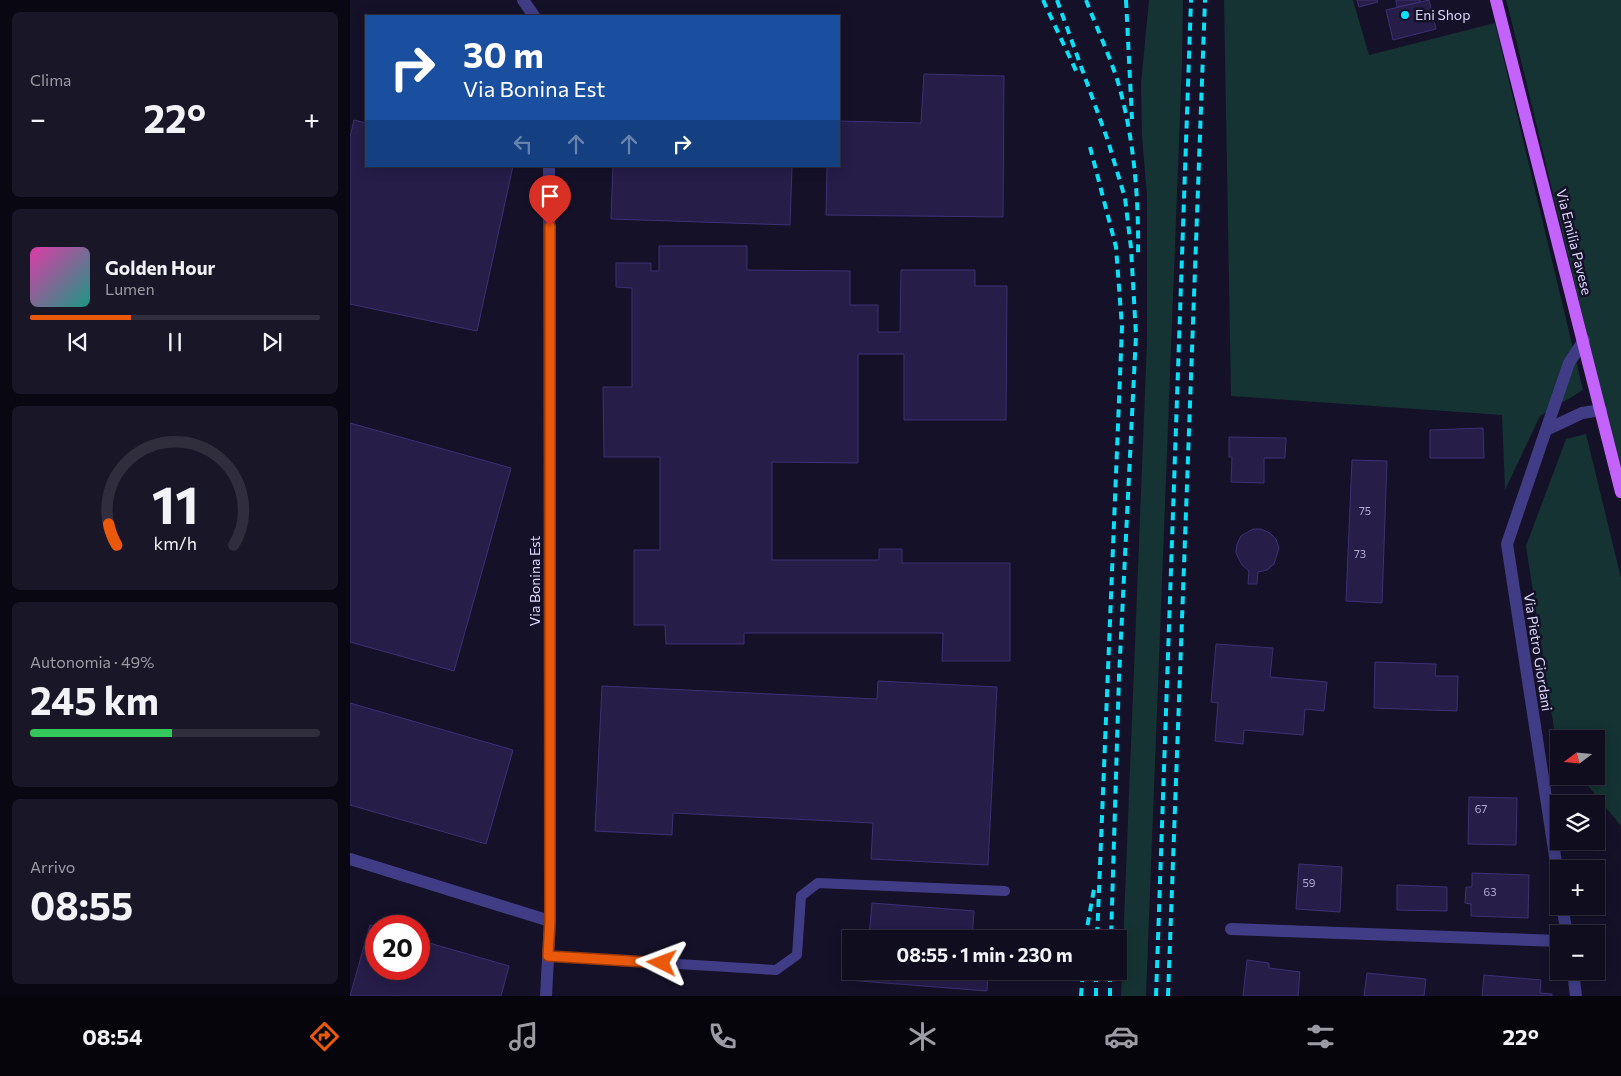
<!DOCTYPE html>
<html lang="it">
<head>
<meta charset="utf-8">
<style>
  body { margin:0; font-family:Commissioner,sans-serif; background:#191628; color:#f1f3f6; height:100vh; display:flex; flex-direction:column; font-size:19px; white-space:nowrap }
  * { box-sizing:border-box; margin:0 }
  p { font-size:16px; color:#9c9ca4 }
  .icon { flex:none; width:28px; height:28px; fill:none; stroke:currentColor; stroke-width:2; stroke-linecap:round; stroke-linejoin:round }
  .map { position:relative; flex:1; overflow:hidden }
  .details { display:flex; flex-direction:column; gap:12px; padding:12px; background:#090711; width:350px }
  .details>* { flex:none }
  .hud { position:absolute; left:15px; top:15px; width:475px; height:152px; border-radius:0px; box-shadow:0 2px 12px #0003,0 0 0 1px #302d3d; background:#1a4fa0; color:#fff; overflow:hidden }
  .needle { width:32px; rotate:254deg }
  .fabs { position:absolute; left:1200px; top:730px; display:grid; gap:10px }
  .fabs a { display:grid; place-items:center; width:55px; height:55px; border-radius:0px; background:#100d1f; box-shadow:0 2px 12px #0003,0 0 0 1px #302d3d; font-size:25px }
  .speed { position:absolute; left:15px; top:915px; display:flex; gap:10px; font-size:25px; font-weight:700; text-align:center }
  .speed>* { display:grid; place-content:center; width:65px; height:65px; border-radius:50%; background:#100d1f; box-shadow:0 2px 12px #0003,0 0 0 1px #302d3d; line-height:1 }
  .speed .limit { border:8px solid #d22; background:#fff; color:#111 }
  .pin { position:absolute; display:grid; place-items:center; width:42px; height:42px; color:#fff; margin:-51px -21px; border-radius:50% 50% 50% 0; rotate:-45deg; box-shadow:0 0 5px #0007 }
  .pin .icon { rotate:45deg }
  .me { position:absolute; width:55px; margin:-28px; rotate:273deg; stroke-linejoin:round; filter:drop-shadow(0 0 4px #0008) }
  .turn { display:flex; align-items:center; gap:18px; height:105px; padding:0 15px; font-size:22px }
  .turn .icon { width:65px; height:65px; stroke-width:2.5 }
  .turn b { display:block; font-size:35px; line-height:42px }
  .lanes { display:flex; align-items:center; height:48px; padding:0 15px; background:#0003; justify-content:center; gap:25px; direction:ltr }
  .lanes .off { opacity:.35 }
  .big { font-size:38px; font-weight:700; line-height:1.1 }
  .details .tile { flex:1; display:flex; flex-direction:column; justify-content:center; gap:8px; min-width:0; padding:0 18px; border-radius:8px; background:#191628 }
  .details .dial { align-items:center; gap:0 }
  .dial svg { height:130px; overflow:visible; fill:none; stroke:#302d3d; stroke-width:7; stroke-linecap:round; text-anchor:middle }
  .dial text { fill:#f1f3f6; stroke:none }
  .song { display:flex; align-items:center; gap:15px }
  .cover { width:60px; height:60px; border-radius:8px; background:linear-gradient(135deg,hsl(320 70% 55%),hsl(170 70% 35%)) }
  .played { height:5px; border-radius:2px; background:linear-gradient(90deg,#ea580c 35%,#302d3d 35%) }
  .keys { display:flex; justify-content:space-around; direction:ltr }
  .heat { display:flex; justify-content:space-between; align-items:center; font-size:28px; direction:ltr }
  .charge { height:8px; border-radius:4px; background:linear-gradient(90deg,#34c759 49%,#302d3d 0) }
  .trip { position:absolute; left:492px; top:930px; width:285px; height:50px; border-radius:0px; background:#100d1f; box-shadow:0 2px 12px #0003,0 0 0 1px #302d3d; font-weight:700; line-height:50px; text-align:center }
  .dock { display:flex; height:80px; justify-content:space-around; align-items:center; background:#06050c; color:#9c9ca4 }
  .dock .icon { width:35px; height:35px }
  .dock .active { color:#ea580c }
  .dock b { font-size:22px; color:#f1f3f6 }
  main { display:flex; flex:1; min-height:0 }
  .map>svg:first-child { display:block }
  .green { fill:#143332 }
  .building { fill:#261d49; stroke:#3e3075 }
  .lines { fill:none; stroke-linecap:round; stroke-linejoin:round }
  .lane { stroke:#403d86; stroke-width:10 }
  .street { stroke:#403d86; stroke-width:12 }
  .primary { stroke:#c363fb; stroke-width:12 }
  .rail { stroke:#0ae1f9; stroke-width:4; stroke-dasharray:8 6; stroke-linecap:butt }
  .route-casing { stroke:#983908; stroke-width:12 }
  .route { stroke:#ea580c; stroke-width:9 }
  .poi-dot { fill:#0ae1f9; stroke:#151129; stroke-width:2 }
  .labels { text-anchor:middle; stroke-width:5; stroke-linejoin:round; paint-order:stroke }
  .number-label { font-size:11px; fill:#b0abd1 }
  .poi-label { font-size:14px; fill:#dedafe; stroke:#151129; text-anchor:start }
  .street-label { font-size:14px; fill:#dedafe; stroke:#151129 }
</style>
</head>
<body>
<main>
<section class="details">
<div class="tile"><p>Clima</p>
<div class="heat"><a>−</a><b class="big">22°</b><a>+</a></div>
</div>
<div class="tile">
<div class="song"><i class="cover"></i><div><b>Golden Hour</b><p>Lumen</p></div></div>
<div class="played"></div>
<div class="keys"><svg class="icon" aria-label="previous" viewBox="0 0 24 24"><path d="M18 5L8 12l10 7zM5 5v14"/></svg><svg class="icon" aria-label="pause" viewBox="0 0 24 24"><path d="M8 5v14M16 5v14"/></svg><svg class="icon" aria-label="next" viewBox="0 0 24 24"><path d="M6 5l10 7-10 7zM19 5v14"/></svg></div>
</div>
<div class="tile dial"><svg viewBox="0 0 100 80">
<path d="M14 69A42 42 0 1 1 86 69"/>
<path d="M14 69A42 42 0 0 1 9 56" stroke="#ea580c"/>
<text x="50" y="56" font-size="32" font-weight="700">11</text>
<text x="50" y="72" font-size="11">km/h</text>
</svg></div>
<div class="tile"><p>Autonomia · 49%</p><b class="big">245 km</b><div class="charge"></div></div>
<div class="tile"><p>Arrivo</p><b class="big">08:55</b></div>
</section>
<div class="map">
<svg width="1271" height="996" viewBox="0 0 1271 996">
  <rect width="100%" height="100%" fill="#151129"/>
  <!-- green -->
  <path class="green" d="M 799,0 L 833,0 L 832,64 L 796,996 L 771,996 L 797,341 L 797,196 L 792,136 L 791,83 Z
    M 874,0 L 1003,0 L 1019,55 L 1145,23 L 1233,390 L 1190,416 L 1155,490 L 1152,415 L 881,396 Z
    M 1156,0 L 1271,0 L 1271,476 L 1161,19 Z
    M 1236,434 L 1271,578 L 1271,826 L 1230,776 L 1246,776 L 1246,739 L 1209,739 L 1204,729 L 1176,546 L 1216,439 Z"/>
  <!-- building -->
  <path class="building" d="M 1007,0 L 1027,0 L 1028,2 L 1009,7 Z
    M 1046,0 L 1070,0 L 1070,2 L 1047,7 Z
    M 1079,0 L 1086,29 L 1043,40 L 1036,10 Z
    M 574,74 L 654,76 L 653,217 L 476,215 L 477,166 L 489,166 L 489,121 L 571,123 Z
    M 4,120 L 16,123 L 16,166 L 163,166 L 127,331 L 0,304 L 0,137 Z
    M 263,166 L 442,166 L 440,225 L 261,219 Z
    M 309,246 L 397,246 L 397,270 L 500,271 L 500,305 L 528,305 L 528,332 L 550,332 L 551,270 L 625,270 L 625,286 L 657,286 L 656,420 L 554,420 L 554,354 L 508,354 L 508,463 L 422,462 L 422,560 L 529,560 L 529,549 L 552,549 L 552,563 L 660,563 L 660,661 L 592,661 L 593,633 L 394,633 L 394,644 L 316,644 L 315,625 L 284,625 L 284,550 L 310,550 L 310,457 L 254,457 L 253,387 L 282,387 L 282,288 L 266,287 L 266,263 L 301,263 L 301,271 L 309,271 Z
    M 0,423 L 161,468 L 104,671 L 0,642 Z
    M 1133,428 L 1134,458 L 1080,458 L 1080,430 Z
    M 879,437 L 936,438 L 935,458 L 914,458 L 914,483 L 881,482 L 882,457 L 879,457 Z
    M 1002,460 L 1037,461 L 1032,603 L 996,601 Z
    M 903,529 L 911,529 L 920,533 L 926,539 L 929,548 L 924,564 L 917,570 L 908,572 L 907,584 L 898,584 L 899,571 L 892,565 L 886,553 L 887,544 L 891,536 Z
    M 866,644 L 923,648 L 920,677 L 977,682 L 974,711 L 955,709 L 953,735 L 894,730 L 893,744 L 865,741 L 868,703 L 861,702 Z
    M 1025,662 L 1086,664 L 1085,676 L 1108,676 L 1107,711 L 1024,708 Z
    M 528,681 L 647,687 L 638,865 L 521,859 L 523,823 L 323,813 L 322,835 L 245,831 L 252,686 L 527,699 Z
    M 0,703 L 163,750 L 136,844 L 0,805 Z
    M 1119,797 L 1167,798 L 1166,845 L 1118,844 Z
    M 949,864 L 992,867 L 990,912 L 946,909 Z
    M 1122,873 L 1179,875 L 1178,918 L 1121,916 L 1121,904 L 1115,903 L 1116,887 L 1122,887 Z
    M 1047,885 L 1097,887 L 1097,911 L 1047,910 Z
    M 522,903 L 624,911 L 622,939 L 501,939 L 501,971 L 638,971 L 637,991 L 497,980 L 501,936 L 519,937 Z
    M 20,925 L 26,927 L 26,969 L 69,969 L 69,940 L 159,966 L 151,996 L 0,996 Z
    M 897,960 L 919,963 L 919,968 L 950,972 L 948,996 L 893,996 Z
    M 1017,973 L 1076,979 L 1074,996 L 1014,996 Z
    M 1134,975 L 1191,980 L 1190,993 L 1202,994 L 1202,996 L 1132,996 Z"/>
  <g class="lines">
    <!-- lane -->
    <path class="lane" d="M 198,956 L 426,970 L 447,955 L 451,896 L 468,883 L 655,891"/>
    <!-- street -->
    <path class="street" d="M 173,0 L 184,16
      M 1234,340 L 1219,363 L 1196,430 L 1232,413 L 1251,410
      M 1196,430 L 1157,544 L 1209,882
      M 0,859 L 200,921
      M 1212,906 L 1217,934
      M 881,929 L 1209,941
      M 1223,971 L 1226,996
      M 196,996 L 200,921 L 199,166"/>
    <!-- primary -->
    <path class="primary" d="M 1146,0 L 1271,492"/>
    <!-- rail -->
    <path class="rail" d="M 693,0 L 728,75
      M 707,0 L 758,141 L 775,198 L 781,248 L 786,335 L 769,677 L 761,939
      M 736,0 C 746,26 758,52 767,79 C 784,135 789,199 788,257
      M 776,0 L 782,119
      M 740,147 L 766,247 L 772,327 L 747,939
      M 735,939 L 744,889
      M 731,996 L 733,971
      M 746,996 L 746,971
      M 760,996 L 760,971
      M 806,996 L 841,0
      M 818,996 L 855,0"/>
  </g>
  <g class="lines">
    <!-- route casing -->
    <g class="route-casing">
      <path id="route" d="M 200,226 L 200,921 L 198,956 L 312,963"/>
    </g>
    <!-- route -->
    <use href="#route" class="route"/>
  </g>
  <!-- markers -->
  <circle class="poi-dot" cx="1055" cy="15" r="5"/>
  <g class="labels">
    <!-- number labels -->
    <g class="number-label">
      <text x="1015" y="515">75</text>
      <text x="1010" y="558">73</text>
      <text x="1131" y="813">67</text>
      <text x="959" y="887">59</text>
      <text x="1140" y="896">63</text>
    </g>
    <!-- poi labels -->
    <g class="poi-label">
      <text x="1065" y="20">Eni Shop</text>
    </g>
    <!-- street labels -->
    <g class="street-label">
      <text transform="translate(1224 242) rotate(76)" y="5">Via Emilia Pavese</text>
      <text transform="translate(185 581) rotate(-90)" y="5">Via Bonina Est</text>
      <text transform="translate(1188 652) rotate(81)" y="5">Via Pietro Giordani</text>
    </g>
  </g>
</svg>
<div class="fabs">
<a><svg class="needle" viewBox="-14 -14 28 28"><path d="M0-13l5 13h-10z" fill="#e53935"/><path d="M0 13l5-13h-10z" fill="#9c9ca4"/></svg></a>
<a><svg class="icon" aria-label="layers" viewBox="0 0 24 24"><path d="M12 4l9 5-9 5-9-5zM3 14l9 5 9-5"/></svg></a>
<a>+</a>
<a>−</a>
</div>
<div class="speed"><div class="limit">20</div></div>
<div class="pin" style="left:200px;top:226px;background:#d93025"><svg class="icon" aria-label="arrive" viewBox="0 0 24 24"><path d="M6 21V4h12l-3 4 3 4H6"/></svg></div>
<svg class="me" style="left:312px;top:963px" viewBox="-20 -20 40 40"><path d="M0-17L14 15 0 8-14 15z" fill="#ea580c" stroke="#fff" stroke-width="4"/></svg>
<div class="trip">08:55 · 1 min · 230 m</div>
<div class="hud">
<div class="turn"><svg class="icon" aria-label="right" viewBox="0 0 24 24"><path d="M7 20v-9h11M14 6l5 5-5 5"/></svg><div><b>30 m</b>Via Bonina Est</div></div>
<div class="lanes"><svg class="icon off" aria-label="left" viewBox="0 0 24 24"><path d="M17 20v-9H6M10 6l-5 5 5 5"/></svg><svg class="icon off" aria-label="ahead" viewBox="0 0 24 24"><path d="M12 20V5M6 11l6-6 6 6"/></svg><svg class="icon off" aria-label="ahead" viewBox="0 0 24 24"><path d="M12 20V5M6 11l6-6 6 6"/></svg><svg class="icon" aria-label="right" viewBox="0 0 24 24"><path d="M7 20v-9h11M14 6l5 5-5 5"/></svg></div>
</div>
</div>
</main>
<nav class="dock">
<b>08:54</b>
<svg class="icon active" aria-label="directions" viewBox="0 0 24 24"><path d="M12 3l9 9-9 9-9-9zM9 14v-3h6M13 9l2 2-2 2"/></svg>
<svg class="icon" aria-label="music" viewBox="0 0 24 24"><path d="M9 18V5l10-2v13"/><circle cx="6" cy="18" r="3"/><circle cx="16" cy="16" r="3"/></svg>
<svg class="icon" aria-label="phone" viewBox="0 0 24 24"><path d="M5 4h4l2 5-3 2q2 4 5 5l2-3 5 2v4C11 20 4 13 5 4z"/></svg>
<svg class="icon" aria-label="climate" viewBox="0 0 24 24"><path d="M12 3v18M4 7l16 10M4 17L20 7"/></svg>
<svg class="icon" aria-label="car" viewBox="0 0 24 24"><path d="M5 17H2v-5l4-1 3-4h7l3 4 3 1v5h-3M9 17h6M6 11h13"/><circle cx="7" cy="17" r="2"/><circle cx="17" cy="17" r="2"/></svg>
<svg class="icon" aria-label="filters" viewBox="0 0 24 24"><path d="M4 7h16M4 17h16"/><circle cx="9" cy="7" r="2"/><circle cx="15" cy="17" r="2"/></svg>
<b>22°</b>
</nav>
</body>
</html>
